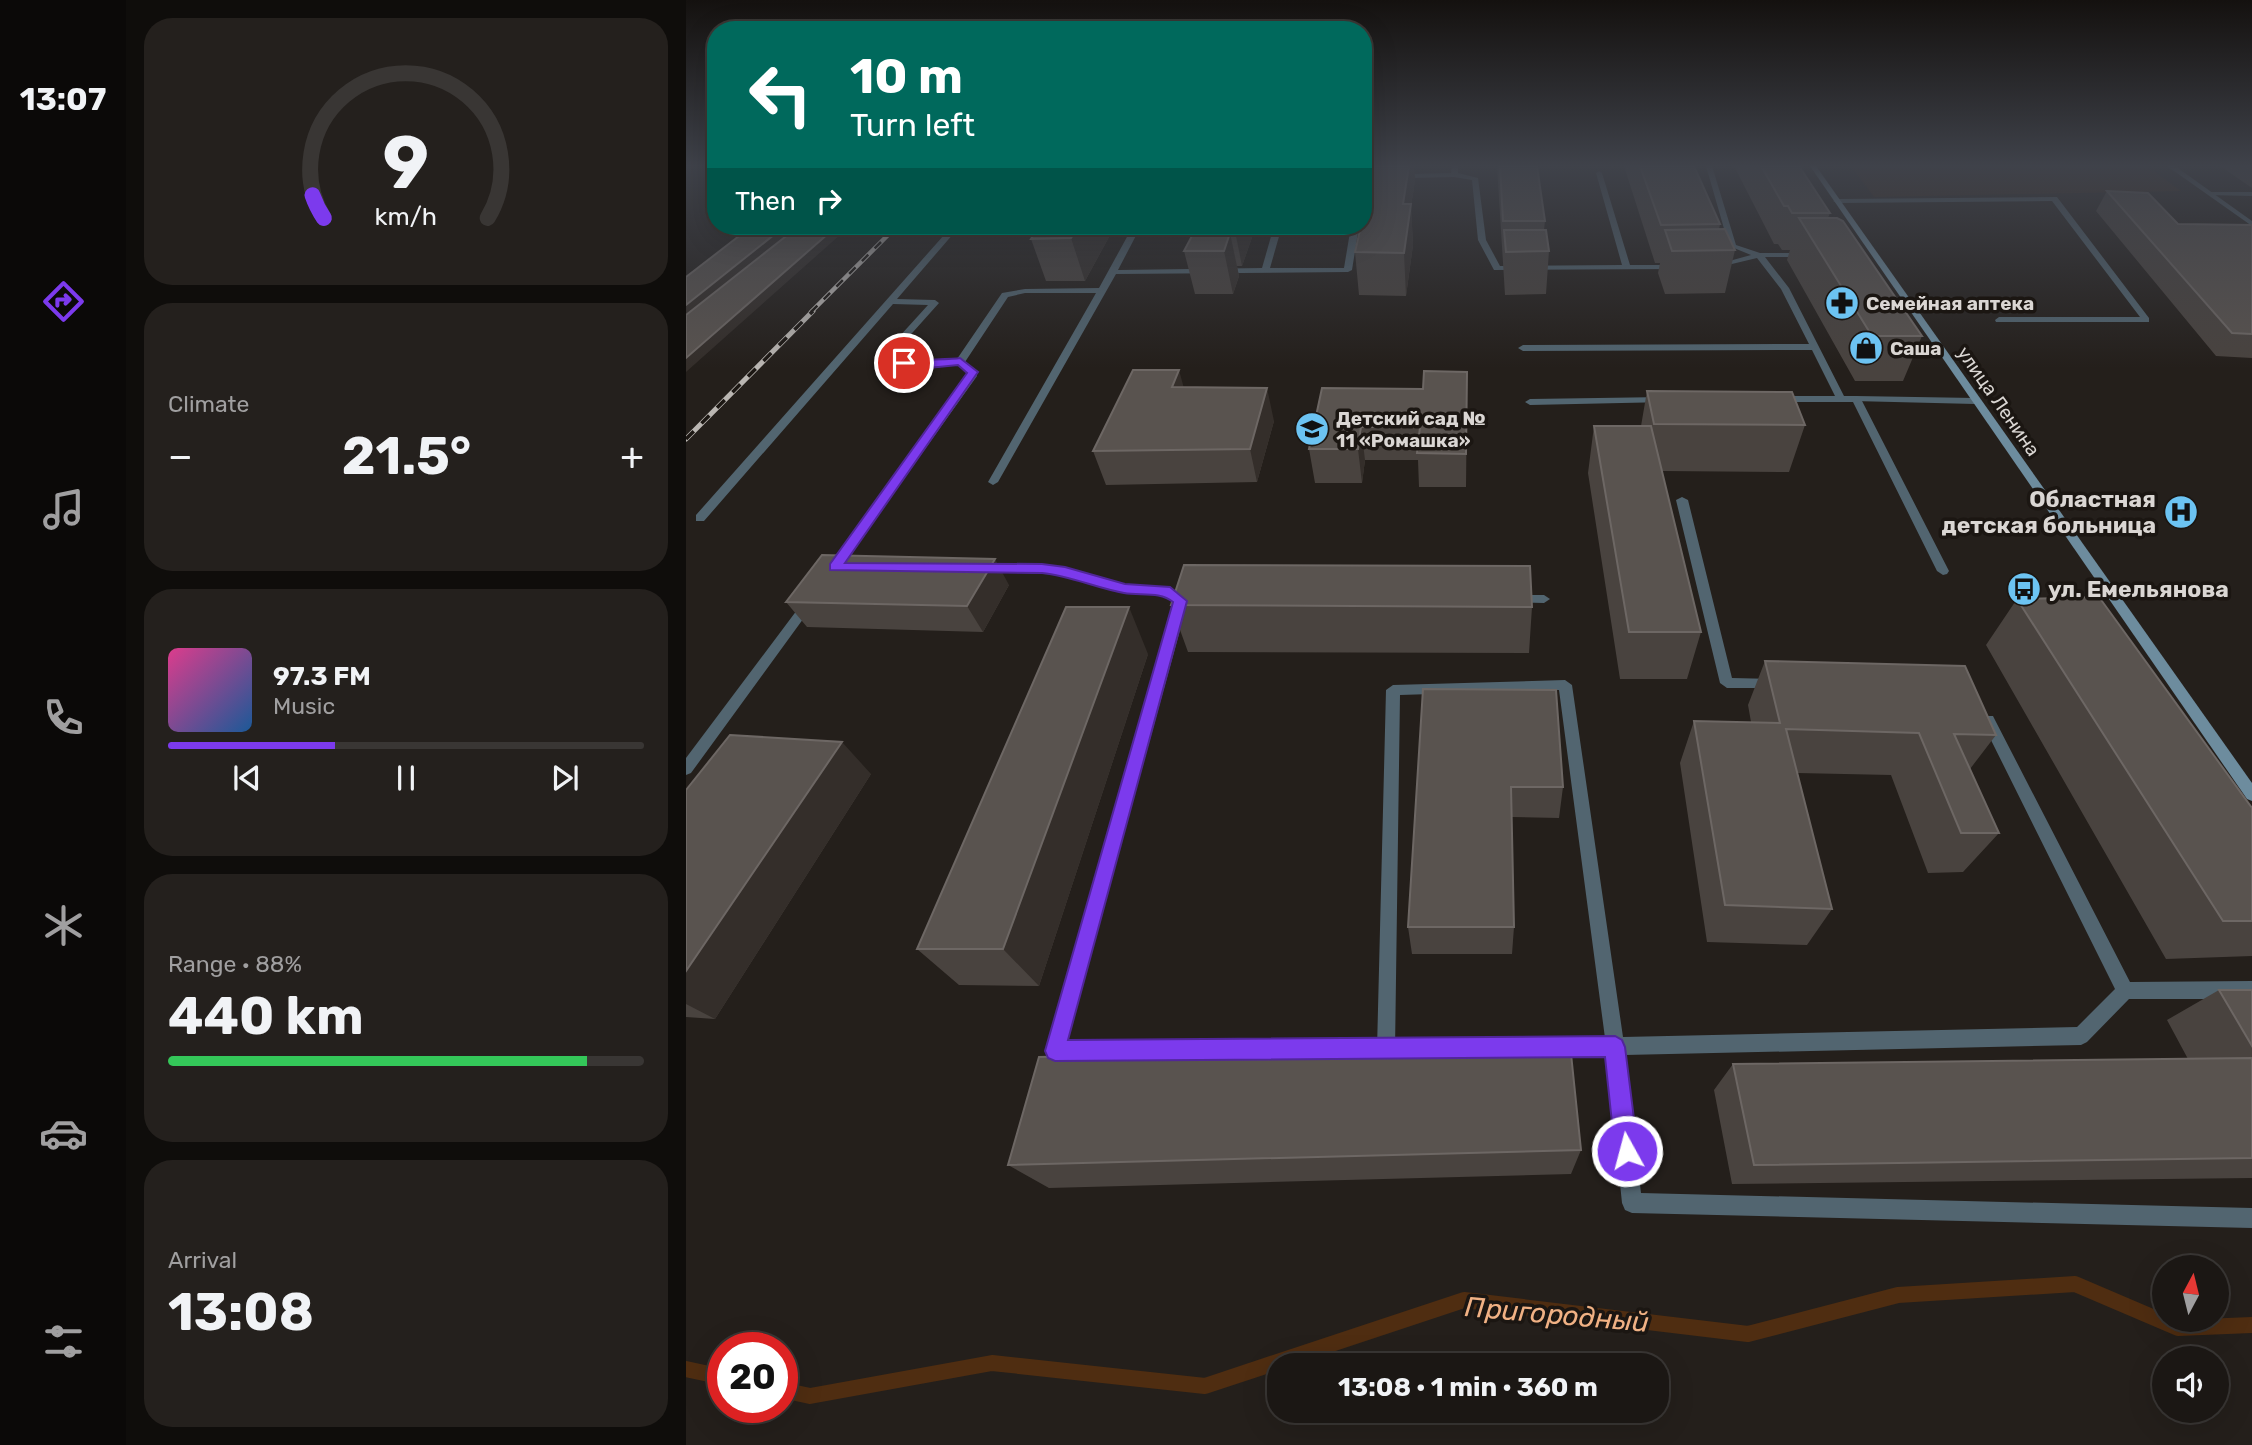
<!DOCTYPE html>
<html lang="en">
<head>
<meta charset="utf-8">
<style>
  body { margin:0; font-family:Rubik,sans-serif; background:#24201d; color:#f1f3f6; height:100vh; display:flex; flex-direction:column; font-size:26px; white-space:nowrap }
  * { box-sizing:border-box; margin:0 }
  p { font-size:23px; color:#a09fa0 }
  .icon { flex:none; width:38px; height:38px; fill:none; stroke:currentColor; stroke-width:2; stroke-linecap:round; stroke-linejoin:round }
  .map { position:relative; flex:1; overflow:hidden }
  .sheet { display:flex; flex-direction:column; gap:18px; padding:18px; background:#0f0d0b; width:560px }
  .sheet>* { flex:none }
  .hud { position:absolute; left:21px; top:21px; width:665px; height:214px; border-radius:28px; box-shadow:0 7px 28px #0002,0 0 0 2px #393634; background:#00695c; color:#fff; overflow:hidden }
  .needle { width:46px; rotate:7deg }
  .tools { position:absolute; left:1466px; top:1255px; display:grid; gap:14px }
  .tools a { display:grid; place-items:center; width:77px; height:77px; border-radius:50%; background:#1b1714; box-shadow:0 7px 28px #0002,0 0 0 2px #393634; font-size:35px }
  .speed { position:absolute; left:21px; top:1332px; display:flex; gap:14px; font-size:35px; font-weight:700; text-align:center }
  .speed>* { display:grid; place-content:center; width:91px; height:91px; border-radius:50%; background:#1b1714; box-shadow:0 7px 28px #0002,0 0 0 2px #393634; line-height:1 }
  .speed .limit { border:10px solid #d22; background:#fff; color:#111 }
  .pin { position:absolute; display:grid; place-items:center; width:60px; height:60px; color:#fff; margin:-30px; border:4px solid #fff; border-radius:50%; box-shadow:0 2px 7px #0007 }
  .me { position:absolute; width:77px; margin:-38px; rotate:353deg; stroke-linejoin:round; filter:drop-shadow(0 0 5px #0008) }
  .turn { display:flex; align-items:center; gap:24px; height:147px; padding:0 28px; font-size:32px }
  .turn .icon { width:91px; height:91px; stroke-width:2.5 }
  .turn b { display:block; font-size:49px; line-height:60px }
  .then { display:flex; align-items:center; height:66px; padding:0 28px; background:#0003; gap:14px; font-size:26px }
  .big { font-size:52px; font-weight:700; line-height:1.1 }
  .sheet .card { flex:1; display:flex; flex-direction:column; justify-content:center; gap:10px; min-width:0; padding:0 24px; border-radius:28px; background:#24201d }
  .sheet .dial { align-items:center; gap:0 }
  .dial svg { height:182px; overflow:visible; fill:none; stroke:#393634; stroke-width:7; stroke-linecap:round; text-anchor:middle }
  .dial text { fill:#f1f3f6; stroke:none }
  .song { display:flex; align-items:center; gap:21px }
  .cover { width:84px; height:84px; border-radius:10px; background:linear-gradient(135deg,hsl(330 70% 55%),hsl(210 70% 35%)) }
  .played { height:7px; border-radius:4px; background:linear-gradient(90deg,#7c3aed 35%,#393634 35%) }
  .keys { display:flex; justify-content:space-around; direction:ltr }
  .heat { display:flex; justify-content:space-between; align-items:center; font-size:38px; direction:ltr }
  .charge { height:10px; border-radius:5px; background:linear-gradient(90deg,#34c759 88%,#393634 0) }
  .trip { position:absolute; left:581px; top:1353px; width:402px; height:70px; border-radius:28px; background:#1b1714; box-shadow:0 7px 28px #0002,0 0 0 2px #393634; font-weight:700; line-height:70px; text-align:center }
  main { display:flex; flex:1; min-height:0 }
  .menu { display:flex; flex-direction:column; width:126px; justify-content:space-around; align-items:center; background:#0b0908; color:#a09fa0 }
  .menu .icon { width:49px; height:49px }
  .menu .active { color:#7c3aed }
  .menu b { font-size:32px; color:#f1f3f6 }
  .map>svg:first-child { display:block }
  .green { fill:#392516 }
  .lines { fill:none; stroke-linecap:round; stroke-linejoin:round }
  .stream { stroke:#4f2d11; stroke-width:16 }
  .lane { fill:#526570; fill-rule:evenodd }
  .street { fill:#526570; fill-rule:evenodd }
  .secondary { fill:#6d8c9e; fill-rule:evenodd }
  .rail-far1-casing { stroke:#bab6b2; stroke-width:4.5 }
  .rail-casing { stroke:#bab6b2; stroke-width:5 }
  .rail-far1 { stroke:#1b1612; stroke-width:2.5; stroke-dasharray:9; stroke-linecap:butt }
  .rail { stroke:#1b1612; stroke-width:3.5; stroke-dasharray:11; stroke-linecap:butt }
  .wall { fill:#49433f }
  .shaded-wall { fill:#342e2a }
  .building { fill:#59534f; stroke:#6d6764; stroke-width:2 }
  .route { fill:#7c3aed; stroke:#51269a; stroke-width:2 }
  .labels { text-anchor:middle; stroke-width:7; stroke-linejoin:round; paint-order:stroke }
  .far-poi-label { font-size:19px; font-weight:bold; fill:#dad6d3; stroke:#1b1612; text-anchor:start }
  .far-street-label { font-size:19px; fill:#dad6d3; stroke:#1b1612 }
  .poi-label { font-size:23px; font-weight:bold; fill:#dad6d3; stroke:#1b1612; text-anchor:end }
  .near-water-label { font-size:28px; font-style:italic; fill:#f0b184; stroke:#1b1612 }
</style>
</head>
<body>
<main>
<nav class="menu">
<b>13:07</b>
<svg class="icon active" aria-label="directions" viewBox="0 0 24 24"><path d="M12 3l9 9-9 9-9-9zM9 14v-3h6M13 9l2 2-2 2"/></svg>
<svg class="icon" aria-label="music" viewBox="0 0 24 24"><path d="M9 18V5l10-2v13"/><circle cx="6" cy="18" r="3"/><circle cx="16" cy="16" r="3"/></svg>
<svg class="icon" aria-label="phone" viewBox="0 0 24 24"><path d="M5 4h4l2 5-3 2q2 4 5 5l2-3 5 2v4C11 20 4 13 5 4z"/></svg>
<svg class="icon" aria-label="climate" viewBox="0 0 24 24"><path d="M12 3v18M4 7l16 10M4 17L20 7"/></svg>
<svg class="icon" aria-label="car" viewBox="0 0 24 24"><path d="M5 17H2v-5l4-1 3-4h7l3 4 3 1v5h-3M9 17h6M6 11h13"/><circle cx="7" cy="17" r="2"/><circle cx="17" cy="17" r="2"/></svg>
<svg class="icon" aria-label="filters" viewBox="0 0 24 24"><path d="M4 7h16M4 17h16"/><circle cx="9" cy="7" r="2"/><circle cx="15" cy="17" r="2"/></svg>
</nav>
<section class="sheet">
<div class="card dial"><svg viewBox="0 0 100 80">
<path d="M14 69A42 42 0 1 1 86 69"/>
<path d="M14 69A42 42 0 0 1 9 59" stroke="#7c3aed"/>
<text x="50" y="56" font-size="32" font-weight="700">9</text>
<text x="50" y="72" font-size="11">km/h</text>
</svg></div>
<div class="card"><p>Climate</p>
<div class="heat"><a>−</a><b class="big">21.5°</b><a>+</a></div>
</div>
<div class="card">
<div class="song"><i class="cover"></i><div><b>97.3 FM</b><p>Music</p></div></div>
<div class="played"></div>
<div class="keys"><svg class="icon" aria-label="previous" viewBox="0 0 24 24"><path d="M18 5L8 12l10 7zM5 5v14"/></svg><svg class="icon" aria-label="pause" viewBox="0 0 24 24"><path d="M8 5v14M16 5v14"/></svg><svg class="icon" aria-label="next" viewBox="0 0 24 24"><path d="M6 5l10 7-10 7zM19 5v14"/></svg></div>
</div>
<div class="card"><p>Range · 88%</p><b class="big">440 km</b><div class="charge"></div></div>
<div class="card"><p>Arrival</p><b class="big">13:08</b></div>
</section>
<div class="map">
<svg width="1566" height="1445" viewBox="0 0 1566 1445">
  <rect width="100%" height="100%" fill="#241f1b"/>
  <!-- green -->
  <path class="green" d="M 1165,166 L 1461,166 L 1495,191 L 1188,197 Z"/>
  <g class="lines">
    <!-- stream -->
    <path class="stream" d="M 0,1369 L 37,1377
      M 96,1390 L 124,1396 L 306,1363 L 519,1386 L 778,1300 L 1062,1334 L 1212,1295 L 1389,1284 L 1492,1328 L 1566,1325"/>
    <!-- lane -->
    <path class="lane" d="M 766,166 L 772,166 L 772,173 L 792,178 L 800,240 L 814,266 L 936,265 L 910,173 L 913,171 L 916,173 L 944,265 L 992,265 L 996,267 L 992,269 L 808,270 L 792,240 L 786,180 L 768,177 L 681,179 L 677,183 L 679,175 L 765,173 Z
      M 1020,166 L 1026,166 L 1050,245 L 1074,253 L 1120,253 L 1124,255 L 1120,257 L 1079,257 L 1103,288 L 1158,396 L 1170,396 L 1175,399 L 1263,571 L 1261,574 L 1257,575 L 1251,571 L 1167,402 L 1090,402 L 1085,399 L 1090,396 L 1149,396 L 1126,350 L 837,351 L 832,348 L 837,345 L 1123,344 L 1095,289 L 1071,258 L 1029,268 L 1025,266 L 1065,255 L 1043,246 Z
      M 1524,192 L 1566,192 L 1566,196 L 1522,195 Z
      M 1371,197 L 1463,318 L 1463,322 L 1310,322 L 1309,320 L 1313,317 L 1454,317 L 1366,201 L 1151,203 L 1147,201 L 1151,199 Z
      M 266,226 L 274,226 L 211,299 L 249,300 L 253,303 L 210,351 L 210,357 L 242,362 L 271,359 L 316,293 L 339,289 L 413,288 L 447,226 L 455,226 L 432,270 L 576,268 L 588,226 L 596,226 L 584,268 L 658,268 L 665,226 L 673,226 L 666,270 L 662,272 L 430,274 L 312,482 L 307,485 L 302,482 L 410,293 L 339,293 L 322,297 L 279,362 L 283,367 L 288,368 L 291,376 L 150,574 L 146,575 L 140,571 L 142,568 L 281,376 L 281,372 L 272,365 L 242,368 L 203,361 L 202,349 L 242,305 L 207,304 L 18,521 L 10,521 L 10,515 Z
      M 979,397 L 984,400 L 982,402 L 844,405 L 839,402 L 844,399 Z
      M 996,497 L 1002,500 L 1046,678 L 1089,679 L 1094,680 L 1096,684 L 1094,688 L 1041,688 L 1034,683 L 990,500 Z
      M 297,564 L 379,567 L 439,585 L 484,588 L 502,601 L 381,1041 L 682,1041 L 688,1044 L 691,1049 L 700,690 L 707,685 L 879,680 L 886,685 L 937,1037 L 1391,1027 L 1429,989 L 1295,720 L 1297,716 L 1307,716 L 1309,720 L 1444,982 L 1566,981 L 1566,999 L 1443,999 L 1401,1042 L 1395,1045 L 939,1055 L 955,1193 L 1566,1208 L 1566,1228 L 946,1213 L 939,1210 L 936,1203 L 921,1056 L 866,1057 L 860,1054 L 857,1048 L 860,1042 L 866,1039 L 919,1038 L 873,690 L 714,695 L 709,1050 L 706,1056 L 700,1059 L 694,1056 L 691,1050 L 688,1056 L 682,1059 L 369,1059 L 363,1056 L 360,1050 L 489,604 L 481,596 L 439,593 L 379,575 L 293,571 L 291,568 L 293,565 Z
      M 828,595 L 858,595 L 864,599 L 858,603 L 824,602 L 822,599 Z
      M 124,597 L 130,601 L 128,604 L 5,773 L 0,775 L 0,758 L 120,598 Z"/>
    <!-- street -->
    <path class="street" d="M 1481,166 L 1489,166 L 1566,221 L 1566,226 Z
      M 1170,396 L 1289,398 L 1294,401 L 1289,404 L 1167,401 L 1165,399 Z"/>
    <!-- secondary -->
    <path class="secondary" d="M 1124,166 L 1130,166 L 1566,783 L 1566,801 L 1561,799 Z"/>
    <!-- rail-far1 casing -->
    <g class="rail-far1-casing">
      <path id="rail-far1" d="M 125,312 L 211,226"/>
    </g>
    <!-- rail casing -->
    <g class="rail-casing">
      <path id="rail" d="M 0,439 L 127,311"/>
    </g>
    <!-- rail-far1 -->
    <use href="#rail-far1" class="rail-far1"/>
    <!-- rail -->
    <use href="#rail" class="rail"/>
  </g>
  <!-- wall -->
  <path class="wall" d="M 688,166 L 728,166 L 729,181 L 725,206 L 727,245 L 720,296 L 673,295 L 669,252 Z
    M 811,166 L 851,166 L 859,221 L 858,230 L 863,251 L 860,294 L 819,295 Z
    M 938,166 L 1008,166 L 1034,224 L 1033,229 L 1049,250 L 1039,293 L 979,294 L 972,273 L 974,263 L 969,263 Z
    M 1048,166 L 1113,166 L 1144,213 L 1142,218 L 1236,336 L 1217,381 L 1169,381 L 1101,260 L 1104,250 L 1096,250 L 1092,244 L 1088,244 Z
    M 1534,166 L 1566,166 L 1566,188 Z
    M 1421,191 L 1492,224 L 1566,225 L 1566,358 L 1530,356 L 1410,211 Z
    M 429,226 L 399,281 L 360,281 L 345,239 Z
    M 513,226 L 570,226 L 556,266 L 551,266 L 553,276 L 547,294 L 509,294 L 498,251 L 514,233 Z
    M 781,372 L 780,487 L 733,487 L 732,460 L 679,460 L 676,483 L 629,483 L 623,449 L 737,389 Z
    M 498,388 L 588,421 L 571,482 L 420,485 L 407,451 Z
    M 961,391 L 1119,425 L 1103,472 L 976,471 L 1015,632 L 1001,679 L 934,679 L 902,473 L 908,426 L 955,426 Z
    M 323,585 L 297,632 L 121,627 L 100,602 Z
    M 1331,599 L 1566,808 L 1566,956 L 1480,959 L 1300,645 Z
    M 485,605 L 846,607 L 843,653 L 502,652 Z
    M 462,654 L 353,986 L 273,985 L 231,949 Z
    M 1079,661 L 1310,735 L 1284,769 L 1313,833 L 1277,872 L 1242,873 L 1205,775 L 1111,773 L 1146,909 L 1121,945 L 1021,942 L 994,763 L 1008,721 L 1065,722 L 1062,705 Z
    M 737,689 L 877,787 L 873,818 L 826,817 L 828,927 L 826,954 L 726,954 L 722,927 Z
    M 185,774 L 29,1019 L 0,1017 L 0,790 Z
    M 1533,990 L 1566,990 L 1566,1178 L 1046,1184 L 1028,1090 L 1047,1064 L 1502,1059 L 1481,1020 Z
    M 895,1150 L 885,1174 L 363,1188 L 322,1165 Z"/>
  <!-- shaded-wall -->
  <path class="shaded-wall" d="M 723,166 L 728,166 L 729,181 L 725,206 L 727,245 L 720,296 L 718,253 L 717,204 Z
    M 99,226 L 113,226 L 0,318 L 0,305 Z
    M 151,226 L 164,226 L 0,372 L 0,358 Z
    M 392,226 L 429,226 L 399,281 L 385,238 Z
    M 548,226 L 570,226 L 556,266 Z
    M 544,233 L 553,276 L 547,294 L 538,251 Z
    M 493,370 L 502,403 L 486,387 Z
    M 781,372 L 781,404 L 780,487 L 780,454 Z
    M 581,388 L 588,421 L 571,482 L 564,449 Z
    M 675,427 L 679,460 L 676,483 L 672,449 Z
    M 309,559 L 323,585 L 297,632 L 281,606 Z
    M 443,607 L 462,654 L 353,986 L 317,949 Z
    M 156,742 L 185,774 L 29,1019 L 0,1004 L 0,971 Z"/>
  <!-- building -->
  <path class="building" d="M 688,166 L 723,166 L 717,204 L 725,204 L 718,253 L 669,252 L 675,226 L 677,226 L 677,216 Z
    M 814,166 L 851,166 L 859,221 L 817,221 Z
    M 954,166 L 1008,166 L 1034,224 L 975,225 Z
    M 1075,166 L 1113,166 L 1144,213 L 1106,213 L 1102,206 L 1098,206 Z
    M 1421,191 L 1462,193 L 1492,224 L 1566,225 L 1566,334 L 1546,333 Z
    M 1113,218 L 1151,218 L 1157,221 L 1236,336 L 1186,336 Z
    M 66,226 L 99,226 L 0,305 L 0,277 Z
    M 113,226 L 151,226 L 0,358 L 0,315 Z
    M 353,226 L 392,226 L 385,238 L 345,239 Z
    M 1039,229 L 1049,250 L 986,251 L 979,230 Z
    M 818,230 L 860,230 L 863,251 L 820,252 Z
    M 544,233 L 538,251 L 498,251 L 507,234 Z
    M 447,370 L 493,370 L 486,387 L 581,388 L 564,449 L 407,451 Z
    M 738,371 L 781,372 L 780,454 L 731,453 L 734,427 L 675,427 L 672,449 L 623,449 L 636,388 L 737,389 Z
    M 961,391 L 1106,392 L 1119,425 L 968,424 Z
    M 908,426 L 965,426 L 1015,632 L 943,632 Z
    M 136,555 L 309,559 L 281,606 L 100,602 Z
    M 498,565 L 844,566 L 846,607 L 485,605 Z
    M 1413,597 L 1566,808 L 1566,921 L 1537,921 L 1331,599 Z
    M 380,607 L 443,607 L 317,949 L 231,949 Z
    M 1079,661 L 1279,666 L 1310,735 L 1268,734 L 1313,833 L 1275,833 L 1233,733 L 1100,729 L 1146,909 L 1039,905 L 1008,721 L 1094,723 Z
    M 737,689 L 870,690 L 877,787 L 825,787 L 828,927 L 722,927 Z
    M 44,735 L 156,742 L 0,971 L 0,790 Z
    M 1533,990 L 1566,990 L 1566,1046 Z
    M 884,1044 L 895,1150 L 322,1165 L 353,1057 Z
    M 1566,1058 L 1566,1158 L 1068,1165 L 1047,1064 Z"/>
  <!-- sky -->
  <linearGradient id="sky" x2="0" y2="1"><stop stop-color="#14110f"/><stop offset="0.45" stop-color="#3f424a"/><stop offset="1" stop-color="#3f424a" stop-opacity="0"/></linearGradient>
  <rect width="1566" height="368" fill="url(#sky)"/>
  <!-- route -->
  <path class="route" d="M 274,358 L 292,372 L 159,563 L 356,564 L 379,567 L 439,584 L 484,587 L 501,601 L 382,1040 L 929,1036 L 936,1040 L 939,1047 L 952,1151 L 949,1159 L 941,1162 L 933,1159 L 929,1151 L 919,1057 L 369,1061 L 362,1058 L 359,1051 L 487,602 C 474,591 454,596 438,593 C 410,588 385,576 356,573 L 144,570 L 144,564 L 281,373 L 272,365 L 242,368 L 213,363 C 218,359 263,360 274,358 Z"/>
  <!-- icons -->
  <defs>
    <g id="pharmacy-disc" transform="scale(1.75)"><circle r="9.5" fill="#6cc3f2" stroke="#1b1612"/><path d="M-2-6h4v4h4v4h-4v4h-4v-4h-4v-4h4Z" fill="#111"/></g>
    <g id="shop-disc" transform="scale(1.75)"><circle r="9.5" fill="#6cc3f2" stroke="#1b1612"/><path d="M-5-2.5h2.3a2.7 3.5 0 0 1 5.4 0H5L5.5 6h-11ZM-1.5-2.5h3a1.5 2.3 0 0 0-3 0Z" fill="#111"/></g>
    <g id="school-disc" transform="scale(1.75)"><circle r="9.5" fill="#6cc3f2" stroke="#1b1612"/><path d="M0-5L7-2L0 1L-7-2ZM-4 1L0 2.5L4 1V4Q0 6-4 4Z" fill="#111"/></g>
    <g id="hospital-disc" transform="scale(1.75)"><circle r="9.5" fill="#6cc3f2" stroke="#1b1612"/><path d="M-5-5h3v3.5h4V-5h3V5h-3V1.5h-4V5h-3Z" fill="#111"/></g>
    <g id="bus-disc" transform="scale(1.75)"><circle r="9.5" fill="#6cc3f2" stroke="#1b1612"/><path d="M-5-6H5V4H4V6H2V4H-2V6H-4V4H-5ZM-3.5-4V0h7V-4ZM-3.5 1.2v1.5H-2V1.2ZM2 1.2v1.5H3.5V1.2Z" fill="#111"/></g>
  </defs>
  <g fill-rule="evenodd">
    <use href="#pharmacy-disc" x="1156" y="303"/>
    <use href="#shop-disc" x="1180" y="348"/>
    <use href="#school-disc" x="626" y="429"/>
    <use href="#hospital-disc" x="1495" y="512"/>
    <use href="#bus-disc" x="1338" y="589"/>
  </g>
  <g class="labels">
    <!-- far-poi labels -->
    <g class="far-poi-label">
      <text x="1180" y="310">Семейная аптека</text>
      <text x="1204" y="355">Саша</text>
      <text x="650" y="425">Детский сад №<tspan x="650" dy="22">11 «Ромашка»</tspan></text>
    </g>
    <!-- far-street labels -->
    <g class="far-street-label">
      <text transform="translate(1313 401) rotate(55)" y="7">улица Ленина</text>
    </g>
    <!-- poi labels -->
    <g class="poi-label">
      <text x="1470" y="507">Областная<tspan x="1470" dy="26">детская больница</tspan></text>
      <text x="1362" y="597" text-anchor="start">ул. Емельянова</text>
    </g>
    <!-- near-water labels -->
    <g class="near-water-label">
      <text transform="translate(871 1314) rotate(5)" y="10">Пригородный</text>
    </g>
  </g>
</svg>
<div class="tools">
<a><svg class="needle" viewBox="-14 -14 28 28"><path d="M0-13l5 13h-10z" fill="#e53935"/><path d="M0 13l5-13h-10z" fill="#a09fa0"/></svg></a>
<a><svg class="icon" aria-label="sound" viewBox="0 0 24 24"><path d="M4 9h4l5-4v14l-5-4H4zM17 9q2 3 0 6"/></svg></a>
</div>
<div class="speed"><div class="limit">20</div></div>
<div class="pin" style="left:218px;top:363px;background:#d93025"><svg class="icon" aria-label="arrive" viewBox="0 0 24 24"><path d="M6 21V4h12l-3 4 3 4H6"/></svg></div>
<svg class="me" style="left:941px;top:1151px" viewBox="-20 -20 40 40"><circle r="17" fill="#7c3aed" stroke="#fff" stroke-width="3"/><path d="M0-11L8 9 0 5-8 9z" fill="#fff"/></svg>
<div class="trip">13:08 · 1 min · 360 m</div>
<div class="hud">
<div class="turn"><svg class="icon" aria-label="left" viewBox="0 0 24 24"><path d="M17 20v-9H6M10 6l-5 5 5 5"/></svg><div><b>10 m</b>Turn left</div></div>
<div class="then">Then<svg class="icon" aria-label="right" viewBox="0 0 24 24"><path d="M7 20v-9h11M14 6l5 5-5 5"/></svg></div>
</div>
</div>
</main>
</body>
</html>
